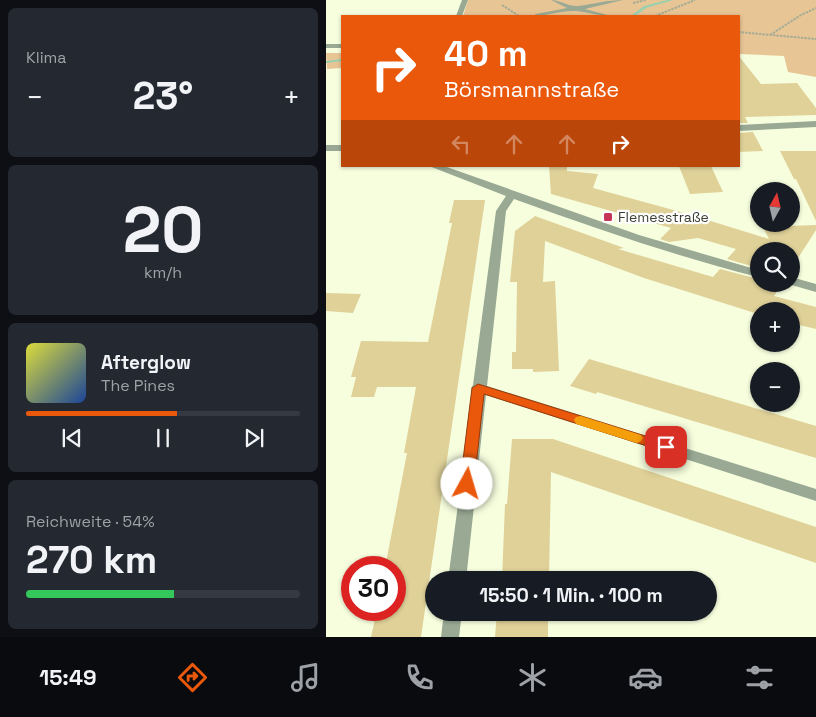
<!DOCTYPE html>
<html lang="de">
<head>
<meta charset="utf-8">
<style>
  body { margin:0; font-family:"Space Grotesk",sans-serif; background:#242831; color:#f1f3f6; height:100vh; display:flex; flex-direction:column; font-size:19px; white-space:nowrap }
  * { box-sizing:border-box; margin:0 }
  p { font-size:16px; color:#9ea1a6 }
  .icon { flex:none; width:28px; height:28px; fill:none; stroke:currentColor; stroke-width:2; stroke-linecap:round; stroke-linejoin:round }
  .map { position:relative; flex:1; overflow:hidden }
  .sheet { display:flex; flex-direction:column; gap:8px; padding:8px; background:#0d0f14; width:326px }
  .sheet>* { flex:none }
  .guide { position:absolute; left:15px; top:15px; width:399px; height:152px; border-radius:0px; box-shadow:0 1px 4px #0004; background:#ea580c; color:#fff; overflow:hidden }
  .needle { width:32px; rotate:8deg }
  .tools { position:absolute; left:424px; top:182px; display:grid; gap:10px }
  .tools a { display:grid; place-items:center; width:50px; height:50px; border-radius:50%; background:#171b24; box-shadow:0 1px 4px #0004; font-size:25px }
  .speed { position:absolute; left:15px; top:556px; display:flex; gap:10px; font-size:25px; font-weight:700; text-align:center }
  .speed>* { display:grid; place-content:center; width:65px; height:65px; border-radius:50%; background:#171b24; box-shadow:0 1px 4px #0004; line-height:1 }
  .speed .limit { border:8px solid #d22; background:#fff; color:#111 }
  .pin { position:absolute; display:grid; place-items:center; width:42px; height:42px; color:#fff; margin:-21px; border-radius:10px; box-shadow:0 2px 8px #0006 }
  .me { position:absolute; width:55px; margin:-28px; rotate:6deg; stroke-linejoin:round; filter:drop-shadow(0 0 4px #0008) }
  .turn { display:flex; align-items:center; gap:18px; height:105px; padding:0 20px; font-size:22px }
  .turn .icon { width:65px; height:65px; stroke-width:2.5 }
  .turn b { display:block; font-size:35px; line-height:42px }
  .lanes { display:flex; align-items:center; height:48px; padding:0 20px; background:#0003; justify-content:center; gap:25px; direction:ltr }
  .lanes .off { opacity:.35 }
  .big { font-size:38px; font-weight:800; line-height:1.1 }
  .sheet .card { flex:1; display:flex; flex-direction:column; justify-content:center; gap:8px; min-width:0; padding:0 18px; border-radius:8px; background:#242831 }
  .sheet .dial { align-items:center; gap:0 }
  .dial b { font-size:65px; line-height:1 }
  .song { display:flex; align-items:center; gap:15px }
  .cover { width:60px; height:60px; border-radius:8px; background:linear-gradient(135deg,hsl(60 70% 55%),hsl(220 70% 35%)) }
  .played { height:5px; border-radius:2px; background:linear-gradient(90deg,#ea580c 55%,#363941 55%) }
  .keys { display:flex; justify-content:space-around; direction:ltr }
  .heat { display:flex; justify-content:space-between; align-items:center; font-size:28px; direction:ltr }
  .charge { height:8px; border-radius:4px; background:linear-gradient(90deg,#34c759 54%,#363941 0) }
  .trip { position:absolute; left:99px; top:571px; width:292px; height:50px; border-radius:25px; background:#171b24; box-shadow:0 1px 4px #0004; font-weight:800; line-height:50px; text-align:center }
  .tabs { display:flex; height:80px; justify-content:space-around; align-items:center; background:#090b0e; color:#9ea1a6 }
  .tabs .icon { width:35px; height:35px }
  .tabs .selected { color:#ea580c }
  .tabs b { font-size:22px; color:#f1f3f6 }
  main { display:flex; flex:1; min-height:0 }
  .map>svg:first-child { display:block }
  .green { fill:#e8c595 }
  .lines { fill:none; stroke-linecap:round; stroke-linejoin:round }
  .stream { fill:#97d1af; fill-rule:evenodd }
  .building { fill:#dfd198 }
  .path { stroke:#a7ac95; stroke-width:2; stroke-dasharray:2.5 1; stroke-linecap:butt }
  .lane { fill:#99a994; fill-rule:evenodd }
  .street { fill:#99a994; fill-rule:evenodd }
  .route { fill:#ea580c; stroke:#983908 }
  .slow { fill:#f59e0b }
  .poi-dot { fill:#c53556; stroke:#fff; stroke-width:2 }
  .labels { text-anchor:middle; stroke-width:4.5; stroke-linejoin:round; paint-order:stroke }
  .poi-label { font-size:14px; fill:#3c3e32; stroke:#fff; text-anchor:start }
</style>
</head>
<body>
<main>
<section class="sheet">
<div class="card"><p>Klima</p>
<div class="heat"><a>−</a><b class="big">23°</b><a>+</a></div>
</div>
<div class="card dial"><b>20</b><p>km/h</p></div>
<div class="card">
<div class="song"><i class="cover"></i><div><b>Afterglow</b><p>The Pines</p></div></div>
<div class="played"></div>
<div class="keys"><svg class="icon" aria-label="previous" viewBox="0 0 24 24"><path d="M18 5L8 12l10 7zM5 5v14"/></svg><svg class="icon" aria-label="pause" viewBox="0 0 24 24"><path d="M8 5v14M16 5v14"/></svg><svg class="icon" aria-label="next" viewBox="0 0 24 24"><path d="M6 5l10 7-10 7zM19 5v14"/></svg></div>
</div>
<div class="card"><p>Reichweite · 54%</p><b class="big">270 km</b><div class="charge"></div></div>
</section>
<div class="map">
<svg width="490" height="637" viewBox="0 0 490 637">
  <rect width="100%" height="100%" fill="#f7fede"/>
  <!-- green -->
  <path class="green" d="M 142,0 L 490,0 L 490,77 L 462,72 L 458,56 L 413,54 L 412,16 L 137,16 Z
    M 0,53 L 16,53 L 16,68 L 1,69 Z"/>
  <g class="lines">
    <!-- stream -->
    <path class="stream" d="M 341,0 L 347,0 L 320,8 L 309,16 L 305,16 L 318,6 Z
      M 16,59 L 16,61 L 0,63 L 0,61 Z"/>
  </g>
  <!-- building -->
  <path class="building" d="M 412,55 L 435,84 L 471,83 L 490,108 L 490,115 L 419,117 L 422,123 L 412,123 Z
    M 427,132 L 437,151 L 412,152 L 412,133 Z
    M 454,151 L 490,151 L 490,221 L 470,179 L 468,179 Z
    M 223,166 L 241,166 L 241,171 L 272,174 L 267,188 L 362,214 L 443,239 L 437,227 L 490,225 L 490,230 L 465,269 L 465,251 L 432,251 L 432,268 L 401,259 L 410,249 L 372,238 L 343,242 L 334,239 L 345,228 L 225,194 Z
    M 353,166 L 385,166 L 397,192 L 364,194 Z
    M 128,200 L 159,200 L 95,637 L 45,637 L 51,610 L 69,610 L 69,568 L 59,568 L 81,453 L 78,453 L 90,387 L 51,387 L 48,397 L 25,397 L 30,377 L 25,377 L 35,341 L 102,342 L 126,223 L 123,223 Z
    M 209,216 L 298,248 L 292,249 L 387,277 L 394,269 L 432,279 L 432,284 L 456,284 L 448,296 L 490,307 L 490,329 L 465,323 L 465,311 L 432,311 L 432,314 L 318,278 L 219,241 L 217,282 L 229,281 L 233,371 L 207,372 L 207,369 L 186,369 L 186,352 L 190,352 L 191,282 L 184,282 L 189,231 Z
    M 0,293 L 35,294 L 27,313 L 0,311 Z
    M 263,359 L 490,426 L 490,458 L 271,392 L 270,394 L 244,386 Z
    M 186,439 L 227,439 L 490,527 L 490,563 L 225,472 L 223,580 L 176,580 L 179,504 L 181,504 Z
    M 171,612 L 222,612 L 222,637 L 169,637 Z"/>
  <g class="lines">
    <!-- path -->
    <path class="path" d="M 307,3 L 320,0
      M 176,5 L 193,16
      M 329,16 L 369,0
      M 412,32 L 490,39
      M 444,35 L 475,15 L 490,8"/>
    <!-- lane -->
    <path class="lane" d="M 136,0 L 142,0 L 136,16 L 130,16 Z"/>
    <!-- street -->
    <path class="street" d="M 225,0 C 234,0 243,7 252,6 C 268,4 282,0 297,0 L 259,9 L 285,16 C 273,16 262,12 250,11 C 236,10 221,16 207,16 L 210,14 L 241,8 Z
      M 0,44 L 16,44 L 16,48 L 0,48 Z
      M 490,121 L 490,127 L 412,131 L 412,125 Z
      M 0,145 L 16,145 L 16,151 L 0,151 Z
      M 103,166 L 118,166 L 313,235 L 432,270 L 432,277 C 349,256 268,228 188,199 L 180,211 L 161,386 L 490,489 L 490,501 L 160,395 L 140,580 L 122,580 L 147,391 L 145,388 L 147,385 L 170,211 L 180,196 Z
      M 465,277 L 490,284 L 490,292 L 462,284 L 465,284 Z
      M 118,612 L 136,612 L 133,637 L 115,637 Z"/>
  </g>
  <!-- route -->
  <path class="route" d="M 152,384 L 345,444 L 346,447 L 345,451 L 340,452 L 158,394 L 148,484 L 146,488 L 141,489 L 136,488 L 134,484 L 146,388 Z"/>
  <!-- slow -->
  <path class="slow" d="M 255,416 L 315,435 L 317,438 L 315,441 L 311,443 L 250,424 L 248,420 L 250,417 Z"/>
  <!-- markers -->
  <rect class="poi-dot" x="277" y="212" width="10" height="10" rx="2.5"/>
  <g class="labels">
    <!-- poi labels -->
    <g class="poi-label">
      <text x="292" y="222">Flemesstraße</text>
    </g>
  </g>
</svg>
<div class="tools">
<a><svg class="needle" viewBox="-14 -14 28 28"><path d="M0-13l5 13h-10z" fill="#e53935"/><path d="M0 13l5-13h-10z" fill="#9ea1a6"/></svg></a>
<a><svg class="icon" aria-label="search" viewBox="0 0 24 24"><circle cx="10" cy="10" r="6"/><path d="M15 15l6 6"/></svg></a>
<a>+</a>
<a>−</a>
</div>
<div class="speed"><div class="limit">30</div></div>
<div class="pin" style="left:340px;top:447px;background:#d93025"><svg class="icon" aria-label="arrive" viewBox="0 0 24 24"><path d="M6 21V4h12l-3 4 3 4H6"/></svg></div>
<svg class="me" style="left:141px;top:484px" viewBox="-20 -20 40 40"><circle r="19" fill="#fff"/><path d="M0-13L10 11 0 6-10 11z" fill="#ea580c"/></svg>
<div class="trip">15:50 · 1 Min. · 100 m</div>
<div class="guide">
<div class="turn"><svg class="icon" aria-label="right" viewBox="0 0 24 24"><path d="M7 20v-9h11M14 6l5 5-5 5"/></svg><div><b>40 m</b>Börsmannstraße</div></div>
<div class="lanes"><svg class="icon off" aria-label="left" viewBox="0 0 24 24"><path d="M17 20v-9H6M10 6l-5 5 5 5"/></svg><svg class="icon off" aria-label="ahead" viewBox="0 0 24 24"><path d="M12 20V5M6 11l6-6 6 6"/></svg><svg class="icon off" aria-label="ahead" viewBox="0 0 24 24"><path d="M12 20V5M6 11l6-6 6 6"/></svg><svg class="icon" aria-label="right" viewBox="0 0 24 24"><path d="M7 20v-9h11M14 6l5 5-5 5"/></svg></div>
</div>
</div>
</main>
<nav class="tabs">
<b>15:49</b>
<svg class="icon selected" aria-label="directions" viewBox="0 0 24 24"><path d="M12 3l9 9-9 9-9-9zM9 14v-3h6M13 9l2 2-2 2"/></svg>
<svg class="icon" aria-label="music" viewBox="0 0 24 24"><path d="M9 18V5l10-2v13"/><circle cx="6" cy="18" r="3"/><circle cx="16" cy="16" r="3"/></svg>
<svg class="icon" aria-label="phone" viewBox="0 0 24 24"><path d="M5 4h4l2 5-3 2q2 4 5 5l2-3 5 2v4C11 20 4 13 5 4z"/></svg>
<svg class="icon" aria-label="climate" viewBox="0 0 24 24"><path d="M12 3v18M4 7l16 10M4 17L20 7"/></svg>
<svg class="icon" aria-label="car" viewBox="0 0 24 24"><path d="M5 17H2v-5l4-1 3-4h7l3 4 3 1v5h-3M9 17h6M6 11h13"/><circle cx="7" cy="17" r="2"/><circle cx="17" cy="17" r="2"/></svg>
<svg class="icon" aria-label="filters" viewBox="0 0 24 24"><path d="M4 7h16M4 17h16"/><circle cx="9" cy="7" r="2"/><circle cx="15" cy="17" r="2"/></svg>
</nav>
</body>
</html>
